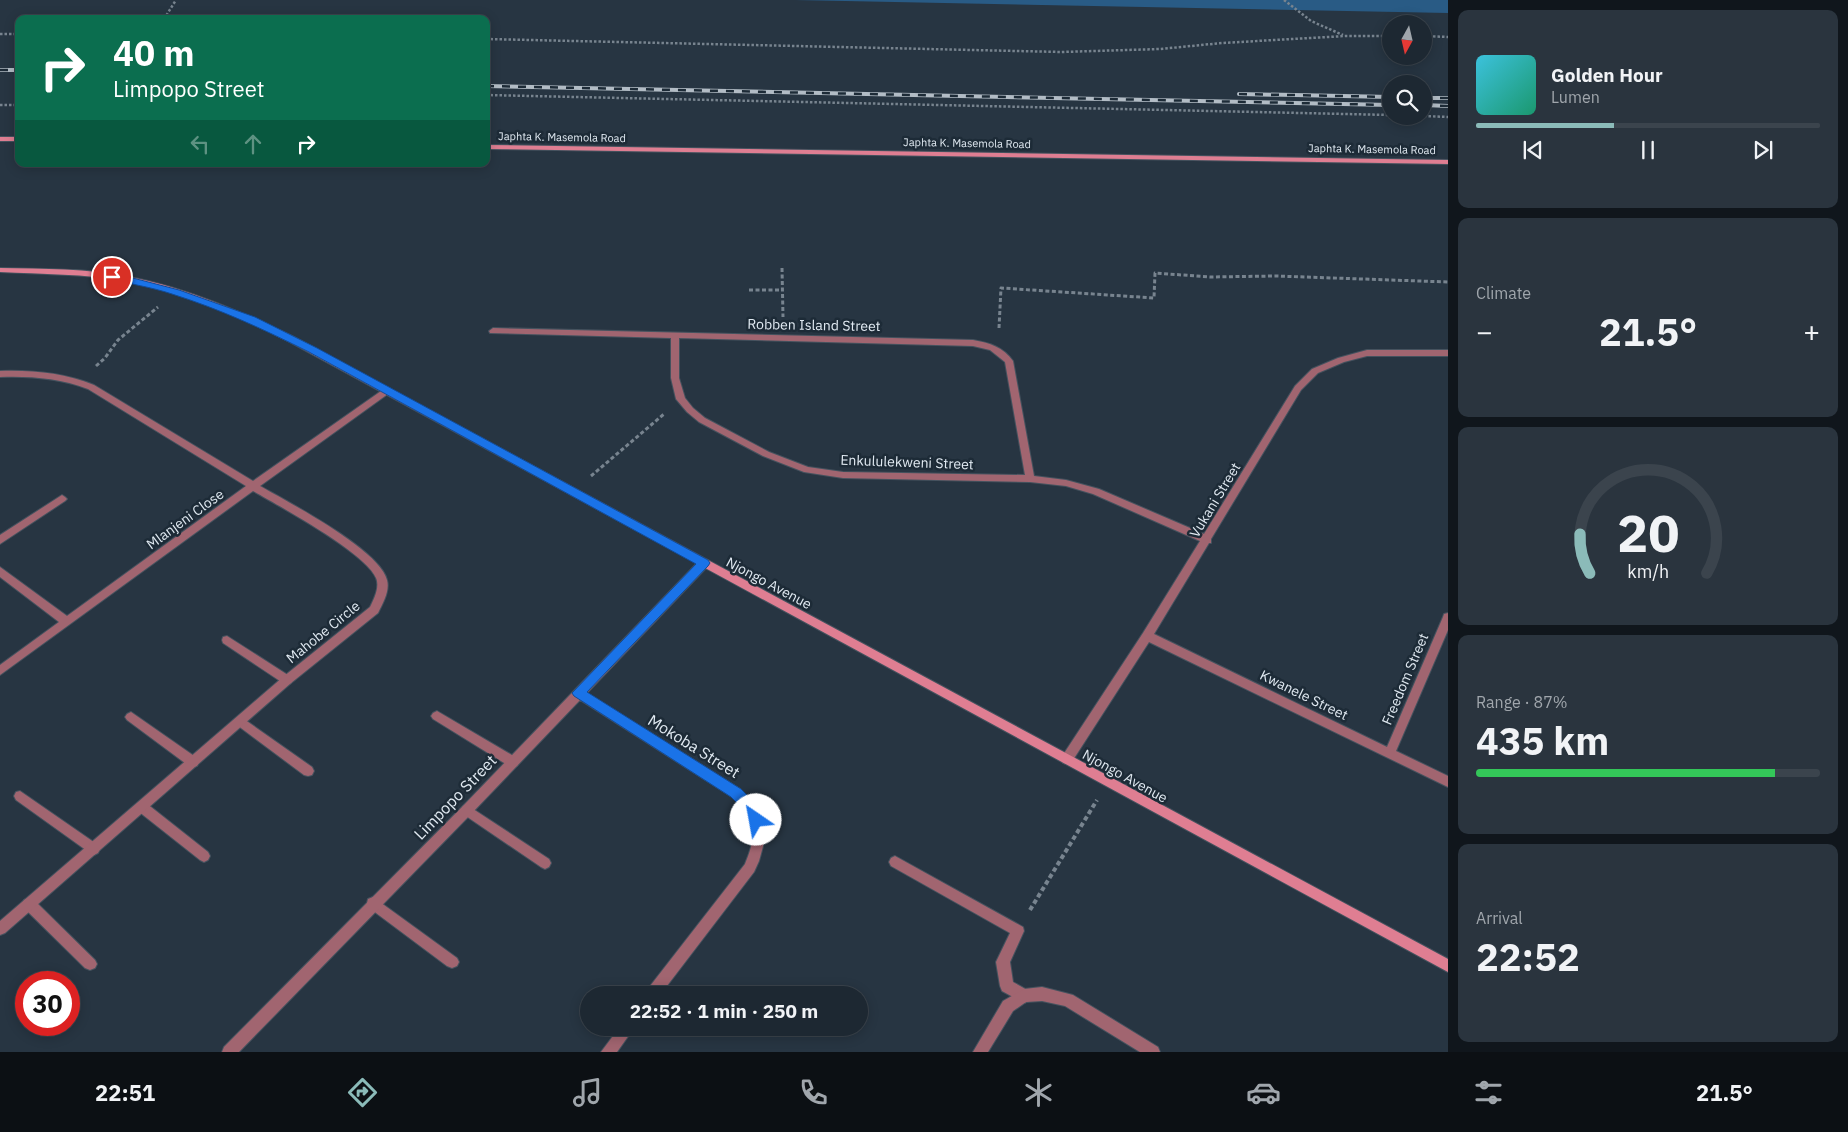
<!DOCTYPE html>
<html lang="en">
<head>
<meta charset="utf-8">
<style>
  body { margin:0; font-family:"IBM Plex Sans",sans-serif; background:#2a343e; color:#f1f3f6; height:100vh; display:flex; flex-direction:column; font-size:19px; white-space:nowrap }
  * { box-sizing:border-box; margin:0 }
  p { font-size:16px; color:#a0a6ac }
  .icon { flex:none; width:28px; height:28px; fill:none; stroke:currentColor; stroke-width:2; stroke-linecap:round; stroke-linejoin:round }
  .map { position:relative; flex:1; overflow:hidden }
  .panel { display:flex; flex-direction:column; gap:10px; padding:10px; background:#10161c; width:400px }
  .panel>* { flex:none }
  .banner { position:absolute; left:15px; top:15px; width:475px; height:152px; border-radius:10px; box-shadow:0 2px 12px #0003,0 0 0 1px #3b444d; background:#0b6e4f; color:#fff; overflow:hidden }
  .needle { width:32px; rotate:188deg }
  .fabs { position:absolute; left:1382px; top:15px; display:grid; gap:10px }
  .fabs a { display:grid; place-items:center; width:50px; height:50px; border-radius:50%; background:#1d2832; box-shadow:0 2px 12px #0003,0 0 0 1px #3b444d; font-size:25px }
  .speed { position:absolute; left:15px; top:971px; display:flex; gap:10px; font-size:25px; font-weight:700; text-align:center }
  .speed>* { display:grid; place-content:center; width:65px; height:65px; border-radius:50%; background:#1d2832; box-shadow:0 2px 12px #0003,0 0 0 1px #3b444d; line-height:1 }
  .speed .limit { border:8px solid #d22; background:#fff; color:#111 }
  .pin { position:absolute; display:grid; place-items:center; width:42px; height:42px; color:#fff; margin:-21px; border:2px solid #fff; border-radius:50%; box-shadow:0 1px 5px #0007 }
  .me { position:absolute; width:55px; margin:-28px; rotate:327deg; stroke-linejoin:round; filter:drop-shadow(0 0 4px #0008) }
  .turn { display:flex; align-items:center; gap:18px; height:105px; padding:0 15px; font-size:22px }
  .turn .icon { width:65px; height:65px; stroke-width:2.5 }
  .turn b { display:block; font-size:35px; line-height:42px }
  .lanes { display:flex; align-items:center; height:48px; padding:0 15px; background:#0003; justify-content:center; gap:25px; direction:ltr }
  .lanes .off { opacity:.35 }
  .big { font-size:38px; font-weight:800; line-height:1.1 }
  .panel .widget { flex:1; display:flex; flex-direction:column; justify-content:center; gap:8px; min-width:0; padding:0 18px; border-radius:10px; background:#2a343e }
  .panel .dial { align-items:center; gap:0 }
  .dial svg { height:130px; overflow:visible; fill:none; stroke:#3b444d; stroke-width:7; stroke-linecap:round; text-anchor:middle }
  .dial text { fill:#f1f3f6; stroke:none }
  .song { display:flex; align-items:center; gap:15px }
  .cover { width:60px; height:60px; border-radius:8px; background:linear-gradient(135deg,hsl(190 70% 55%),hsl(160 70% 35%)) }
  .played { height:5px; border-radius:2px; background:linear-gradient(90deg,#8bbbb9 40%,#3b444d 40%) }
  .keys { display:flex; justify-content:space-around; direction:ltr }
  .heat { display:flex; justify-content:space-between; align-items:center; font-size:28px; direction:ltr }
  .charge { height:8px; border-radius:4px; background:linear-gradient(90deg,#34c759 87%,#3b444d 0) }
  .trip { position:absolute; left:580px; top:986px; width:288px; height:50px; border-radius:25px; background:#1d2832; box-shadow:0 2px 12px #0003,0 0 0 1px #3b444d; font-weight:800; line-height:50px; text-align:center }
  .tabs { display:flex; height:80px; justify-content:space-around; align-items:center; background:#0c1014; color:#a0a6ac }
  .tabs .icon { width:35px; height:35px }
  .tabs .active { color:#8bbbb9 }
  .tabs b { font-size:22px; color:#f1f3f6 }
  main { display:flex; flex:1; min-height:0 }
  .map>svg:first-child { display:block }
  .green { fill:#295b85 }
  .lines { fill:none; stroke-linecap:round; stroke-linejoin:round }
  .lane-casing { stroke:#45525e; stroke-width:2 }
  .street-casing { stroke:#45525e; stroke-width:2 }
  .secondary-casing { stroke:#45525e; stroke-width:2 }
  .path-far2 { stroke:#78848f; stroke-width:2.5; stroke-dasharray:2.5 2; stroke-linecap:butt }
  .path-far1 { stroke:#78848f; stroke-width:3; stroke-dasharray:4 2.5; stroke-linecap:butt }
  .path { stroke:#78848f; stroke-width:4; stroke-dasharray:4.5 3; stroke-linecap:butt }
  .lane { fill:#a16570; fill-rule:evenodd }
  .street { fill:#a16570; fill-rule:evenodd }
  .secondary { fill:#df7e92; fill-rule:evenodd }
  .rail-casing { stroke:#b2bcc5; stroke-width:4 }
  .rail { stroke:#1d2b37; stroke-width:2.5; stroke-dasharray:8; stroke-linecap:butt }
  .route { fill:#1a73e8; stroke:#114b97 }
  .labels { text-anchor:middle; stroke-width:5; stroke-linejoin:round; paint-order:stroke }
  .far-street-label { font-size:11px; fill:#e1eaf2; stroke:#1d2b37 }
  .street-label { font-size:14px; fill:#e1eaf2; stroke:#1d2b37 }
  .near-street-label { font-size:16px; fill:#e1eaf2; stroke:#1d2b37 }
</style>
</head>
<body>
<main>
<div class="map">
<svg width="1448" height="1052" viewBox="0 0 1448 1052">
  <rect width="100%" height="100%" fill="#273542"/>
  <!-- green -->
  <path class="green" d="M 795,0 L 1448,0 L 1448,13 Z"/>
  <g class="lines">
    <!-- lane casing -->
    <g class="lane-casing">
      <path id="lane" d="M 62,495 L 65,497 L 67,499 L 65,501 L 0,544 L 0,535 Z
        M 227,636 L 291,677 L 293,680 L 291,683 L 287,685 L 283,683 L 223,643 L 222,640 L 223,637 Z
        M 437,711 L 517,758 L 519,762 L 517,766 L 513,767 L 509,766 L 433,719 L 431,716 L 433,713 Z
        M 131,712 L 197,758 L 199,762 L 197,766 L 193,767 L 189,766 L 127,720 L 125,717 L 127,714 Z
        M 241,717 L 312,767 L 314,771 L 312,775 L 308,776 L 304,775 L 237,725 L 235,722 L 237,719 Z
        M 20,791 L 98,845 L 100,849 L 98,853 L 94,855 L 90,853 L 16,800 L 14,796 L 16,792 Z
        M 142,802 L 146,803 L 208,852 L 210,856 L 208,860 L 204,862 L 200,860 L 138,811 L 136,807 L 138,803 Z
        M 467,805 L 549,859 L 551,863 L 549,867 L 545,869 L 541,867 L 463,814 L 461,810 L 463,806 Z
        M 895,856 L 1023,927 L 1024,931 L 1010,962 L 1013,982 L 1029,991 L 1031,996 L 1029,1001 L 1024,1003 L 1002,991 L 1000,986 L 996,962 L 1010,933 L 891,866 L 889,862 L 891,858 Z
        M 373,897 L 457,958 L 459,962 L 457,966 L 452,968 L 447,966 L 368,907 L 367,903 L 368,899 Z
        M 29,898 L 34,900 L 95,960 L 97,964 L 95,968 L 90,970 L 85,968 L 24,908 L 23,904 L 24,900 Z"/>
    </g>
    <!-- street casing -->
    <g class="street-casing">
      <path id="street" d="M 493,328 L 973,340 C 990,343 1003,347 1013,361 L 1034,476 L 1066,480 L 1099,489 L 1204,534 L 1295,386 L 1312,369 L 1338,358 L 1367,350 L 1448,350 L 1448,356 L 1367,356 L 1344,362 L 1318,373 L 1301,390 L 1211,539 L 1211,543 L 1209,543 L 1154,634 L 1387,747 L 1443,617 L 1444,614 L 1448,613 L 1448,630 L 1396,751 L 1448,776 L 1448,787 L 1149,642 L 1071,763 L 1067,764 L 1063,763 L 1061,759 L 1063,755 L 1143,633 L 1200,541 L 1093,494 L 1066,486 L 1030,482 L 843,478 L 804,472 L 763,456 L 699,422 L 687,412 L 676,399 L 671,378 L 671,338 L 490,333 L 489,331 ZM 679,338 L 973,346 L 990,350 L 1005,362 L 1025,475 L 843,472 L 808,467 L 769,452 L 705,418 L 693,408 L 685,398 L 679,378 Z
        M 0,371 C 33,370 64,373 94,385 L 253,481 L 384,389 L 390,389 L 392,391 L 260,486 C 288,502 380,550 387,580 C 390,591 383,603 378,613 L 291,683 L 5,933 L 0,935 L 0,921 L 283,677 L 370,607 C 374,599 380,587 376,578 C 366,553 279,506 253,491 L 0,675 L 0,665 L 59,622 L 0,577 L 0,567 L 67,616 L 246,486 L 88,389 C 59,378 30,376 0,377 Z
        M 704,559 L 708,560 L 709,563 L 708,566 L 587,693 L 740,789 L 757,806 L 764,825 L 765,839 L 759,861 L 754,872 L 660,995 L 645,995 L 647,990 L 745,864 C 751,850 758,829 749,814 C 745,807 737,802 732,797 L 580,700 L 471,814 L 239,1052 L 222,1052 L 224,1047 L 463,806 L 700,560 Z
        M 1042,987 L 1073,995 L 1158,1047 L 1160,1052 L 1140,1052 L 1065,1006 L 1042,1001 L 1026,1002 L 1013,1011 L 988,1052 L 973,1052 L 1003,1001 L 1024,989 Z
        M 619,1028 L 634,1028 L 617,1052 L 601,1052 Z"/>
    </g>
    <!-- secondary casing -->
    <g class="secondary-casing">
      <path id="secondary" d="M 0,137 L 19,137 L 19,141 L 0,141 Z
        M 486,145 L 1448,160 L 1448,164 L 486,149 Z
        M 0,268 C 43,269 87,268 130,277 C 187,288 241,312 294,337 L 1448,959 L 1448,972 L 288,341 C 237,316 183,291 126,281 C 85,274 42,274 0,272 Z"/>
    </g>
    <!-- path-far2 -->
    <path class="path-far2" d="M 1284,0 L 1311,21 L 1343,35
      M 164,19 L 176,0
      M 0,34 L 19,34
      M 1424,36 L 1448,37
      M 486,39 L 1061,52 L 1160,49 L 1222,43 L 1345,36 L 1391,36
      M 486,95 L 1391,115
      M 0,105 L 19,105
      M 1424,116 L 1448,117"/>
    <!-- path-far1 -->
    <path class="path-far1" d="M 782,268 L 783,317
      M 749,290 L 782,290
      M 999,328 L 1001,288 L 1154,298 L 1155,273 L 1210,277 L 1276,276 L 1448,282
      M 96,366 L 105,358 L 118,340 L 158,307
      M 591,476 L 664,414"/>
    <!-- path -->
    <path class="path" d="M 1030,910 L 1097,800"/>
    <!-- lane -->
    <use href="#lane" class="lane"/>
    <!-- street -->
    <use href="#street" class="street"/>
    <!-- secondary -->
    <use href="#secondary" class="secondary"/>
    <!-- rail casing -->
    <g class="rail-casing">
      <path id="rail" d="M 0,70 L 19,70
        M 486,86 L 1391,105
        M 1239,94 L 1391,97
        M 1424,98 L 1448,98
        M 1424,105 L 1448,106"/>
    </g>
    <!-- rail -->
    <use href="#rail" class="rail"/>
  </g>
  <!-- route -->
  <path class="route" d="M 109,275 L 129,277 L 179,290 L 255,317 L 317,348 L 708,560 L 710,563 L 708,566 L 587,692 L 741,789 L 757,805 L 763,820 L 761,824 L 756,826 L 751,824 L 747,813 L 731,797 L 574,696 L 572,693 L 696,564 L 309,352 C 265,330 220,309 172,294 C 151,287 130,284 109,279 Z"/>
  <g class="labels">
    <!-- far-street labels -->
    <g class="far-street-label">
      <text transform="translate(562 137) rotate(1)" y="4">Japhta K. Masemola Road</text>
      <text transform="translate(967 143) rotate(1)" y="4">Japhta K. Masemola Road</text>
      <text transform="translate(1372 149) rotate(1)" y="4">Japhta K. Masemola Road</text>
    </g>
    <!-- street labels -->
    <g class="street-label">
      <text transform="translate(814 325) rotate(1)" y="5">Robben Island Street</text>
      <text transform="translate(907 462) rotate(2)" y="5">Enkululekweni Street</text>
      <text transform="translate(1215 500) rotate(-59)" y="5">Vukani Street</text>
      <text transform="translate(185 519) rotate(-36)" y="5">Mlanjeni Close</text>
      <text transform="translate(769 583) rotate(28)" y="5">Njongo Avenue</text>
      <text transform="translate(323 632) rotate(-39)" y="5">Mahobe Circle</text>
      <text transform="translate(1405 679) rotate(-67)" y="5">Freedom Street</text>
      <text transform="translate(1304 695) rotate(26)" y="5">Kwanele Street</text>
      <text transform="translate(1125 776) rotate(29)" y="5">Njongo Avenue</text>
    </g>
    <!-- near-street labels -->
    <g class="near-street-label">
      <text transform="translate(694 746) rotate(32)" y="6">Mokoba Street</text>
      <text transform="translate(455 797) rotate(-46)" y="6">Limpopo Street</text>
    </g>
  </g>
</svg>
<div class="fabs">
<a><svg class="needle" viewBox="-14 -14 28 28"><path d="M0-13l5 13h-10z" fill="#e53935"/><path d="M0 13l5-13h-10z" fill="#a0a6ac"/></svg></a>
<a><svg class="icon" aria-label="search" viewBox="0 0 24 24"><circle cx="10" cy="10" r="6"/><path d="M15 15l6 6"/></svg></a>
</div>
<div class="speed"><div class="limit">30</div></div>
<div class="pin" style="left:112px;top:277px;background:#d93025"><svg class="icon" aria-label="arrive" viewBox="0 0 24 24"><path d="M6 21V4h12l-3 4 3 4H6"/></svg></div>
<svg class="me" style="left:756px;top:820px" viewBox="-20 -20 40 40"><circle r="19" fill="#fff"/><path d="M0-13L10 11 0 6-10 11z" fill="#1a73e8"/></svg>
<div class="trip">22:52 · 1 min · 250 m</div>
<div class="banner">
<div class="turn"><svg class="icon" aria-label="right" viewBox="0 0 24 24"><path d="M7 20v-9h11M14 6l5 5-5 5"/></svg><div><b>40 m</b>Limpopo Street</div></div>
<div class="lanes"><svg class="icon off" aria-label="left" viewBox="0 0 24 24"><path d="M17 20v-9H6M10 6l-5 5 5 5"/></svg><svg class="icon off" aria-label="ahead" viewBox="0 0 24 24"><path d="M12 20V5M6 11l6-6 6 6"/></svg><svg class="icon" aria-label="right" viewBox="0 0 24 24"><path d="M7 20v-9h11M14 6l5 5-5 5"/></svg></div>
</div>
</div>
<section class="panel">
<div class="widget">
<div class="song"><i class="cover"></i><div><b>Golden Hour</b><p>Lumen</p></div></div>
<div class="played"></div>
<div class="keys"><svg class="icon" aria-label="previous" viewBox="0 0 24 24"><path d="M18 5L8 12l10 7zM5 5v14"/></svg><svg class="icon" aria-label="pause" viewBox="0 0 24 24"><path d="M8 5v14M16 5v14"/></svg><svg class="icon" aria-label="next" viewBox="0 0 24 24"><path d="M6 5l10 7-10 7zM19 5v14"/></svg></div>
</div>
<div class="widget"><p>Climate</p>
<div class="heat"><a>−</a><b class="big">21.5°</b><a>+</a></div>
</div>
<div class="widget dial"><svg viewBox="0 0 100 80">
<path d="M14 69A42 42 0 1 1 86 69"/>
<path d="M14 69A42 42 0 0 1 8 45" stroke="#8bbbb9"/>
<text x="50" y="56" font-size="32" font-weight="700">20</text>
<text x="50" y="72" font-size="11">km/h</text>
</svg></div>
<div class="widget"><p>Range · 87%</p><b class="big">435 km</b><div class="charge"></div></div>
<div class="widget"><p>Arrival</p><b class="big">22:52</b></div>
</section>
</main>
<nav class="tabs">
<b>22:51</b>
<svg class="icon active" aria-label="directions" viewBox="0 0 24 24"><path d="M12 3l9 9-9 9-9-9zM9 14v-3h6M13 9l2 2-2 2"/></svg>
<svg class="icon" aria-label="music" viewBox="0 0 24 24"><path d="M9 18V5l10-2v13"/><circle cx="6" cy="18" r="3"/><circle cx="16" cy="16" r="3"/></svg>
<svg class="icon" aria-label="phone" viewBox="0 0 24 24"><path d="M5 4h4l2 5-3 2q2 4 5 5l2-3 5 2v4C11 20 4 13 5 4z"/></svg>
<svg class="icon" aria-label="climate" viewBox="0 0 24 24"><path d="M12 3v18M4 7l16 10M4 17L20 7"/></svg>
<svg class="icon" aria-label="car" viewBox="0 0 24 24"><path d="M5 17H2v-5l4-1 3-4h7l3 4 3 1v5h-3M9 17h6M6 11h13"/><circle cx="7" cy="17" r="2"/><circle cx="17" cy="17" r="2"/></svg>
<svg class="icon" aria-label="filters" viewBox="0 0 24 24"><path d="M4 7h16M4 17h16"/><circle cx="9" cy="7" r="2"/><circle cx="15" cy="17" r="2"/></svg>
<b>21.5°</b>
</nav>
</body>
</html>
